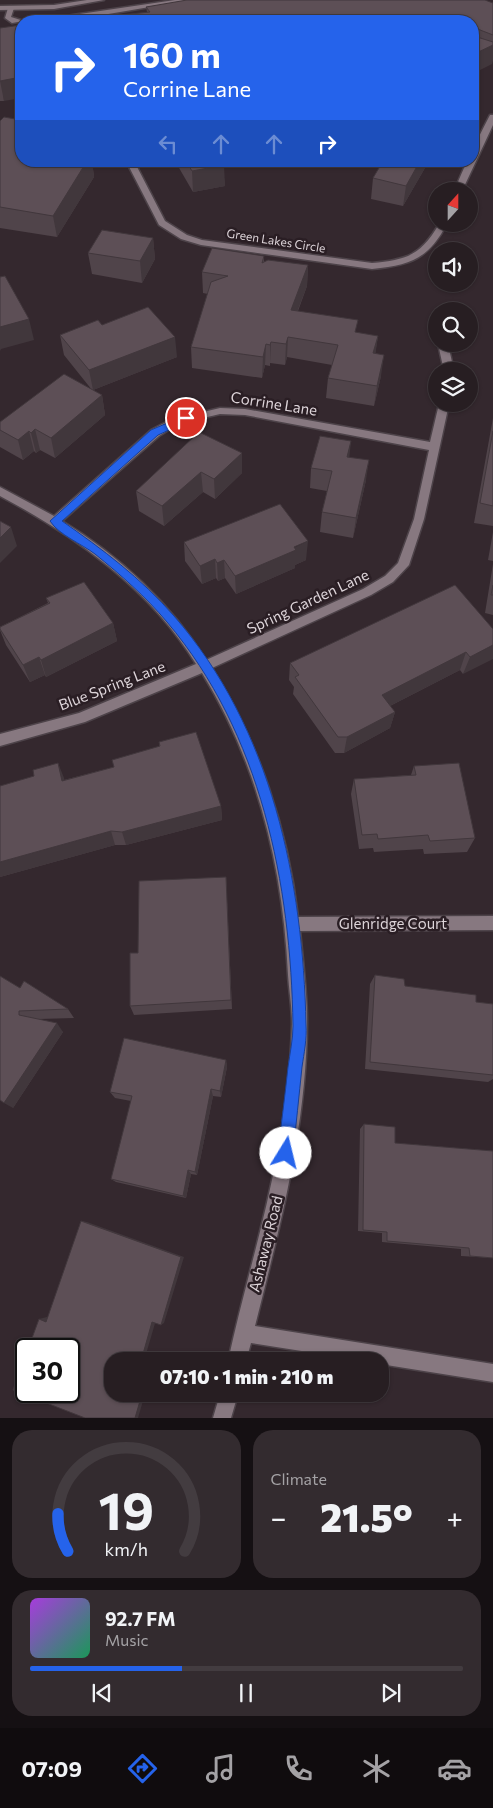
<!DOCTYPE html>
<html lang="en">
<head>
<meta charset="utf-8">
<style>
  body { margin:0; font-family:Commissioner,sans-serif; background:#332b2f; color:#f1f3f6; height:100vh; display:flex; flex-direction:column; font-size:19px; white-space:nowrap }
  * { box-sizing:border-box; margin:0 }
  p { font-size:16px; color:#a4a2a5 }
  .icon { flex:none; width:28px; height:28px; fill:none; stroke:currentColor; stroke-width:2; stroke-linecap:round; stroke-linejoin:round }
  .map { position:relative; height:1418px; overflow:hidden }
  .sheet { display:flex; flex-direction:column; gap:12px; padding:12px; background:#151013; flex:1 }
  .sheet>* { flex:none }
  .top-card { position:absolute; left:15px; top:15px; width:464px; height:152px; border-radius:20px; box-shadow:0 1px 4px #0004,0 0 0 1px #433c40; background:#2563eb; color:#fff; overflow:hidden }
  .needle { width:32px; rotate:21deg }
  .tools { position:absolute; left:428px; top:182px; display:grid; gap:10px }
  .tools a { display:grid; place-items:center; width:50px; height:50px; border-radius:50%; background:#271e22; box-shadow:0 1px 4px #0004,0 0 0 1px #433c40; font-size:25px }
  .speed { position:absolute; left:15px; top:1338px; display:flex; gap:10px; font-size:25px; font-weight:700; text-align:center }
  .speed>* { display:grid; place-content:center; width:65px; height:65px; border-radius:50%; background:#271e22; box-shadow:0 1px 4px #0004,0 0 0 1px #433c40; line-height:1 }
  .speed .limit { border:2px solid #111; border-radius:8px; background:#fff; color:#111 }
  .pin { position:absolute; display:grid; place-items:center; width:42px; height:42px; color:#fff; margin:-21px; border:2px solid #fff; border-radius:50%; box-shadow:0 1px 5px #0007 }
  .me { position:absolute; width:55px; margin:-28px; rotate:9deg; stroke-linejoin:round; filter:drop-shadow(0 0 4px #0008) }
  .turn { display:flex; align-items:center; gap:18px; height:105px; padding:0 25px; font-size:22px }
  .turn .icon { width:65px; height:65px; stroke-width:2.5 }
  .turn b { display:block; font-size:35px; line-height:42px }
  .lanes { display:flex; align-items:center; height:48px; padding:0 25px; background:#0003; justify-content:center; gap:25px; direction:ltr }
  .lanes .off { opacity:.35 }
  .big { font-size:38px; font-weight:800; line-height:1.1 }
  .sheet .widget { flex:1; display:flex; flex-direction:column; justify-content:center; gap:8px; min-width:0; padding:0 18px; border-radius:20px; background:#332b2f }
  .sheet .dial { align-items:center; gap:0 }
  .dial svg { height:130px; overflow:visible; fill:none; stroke:#433c40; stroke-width:7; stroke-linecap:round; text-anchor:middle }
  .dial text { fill:#f1f3f6; stroke:none }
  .song { display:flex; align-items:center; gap:15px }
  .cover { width:60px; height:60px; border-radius:8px; background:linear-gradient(135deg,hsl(280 70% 55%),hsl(150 70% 35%)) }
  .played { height:5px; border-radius:2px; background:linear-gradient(90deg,#2563eb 35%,#433c40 35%) }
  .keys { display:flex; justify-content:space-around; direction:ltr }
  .heat { display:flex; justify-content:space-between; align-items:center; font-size:28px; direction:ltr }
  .sheet .tiles { flex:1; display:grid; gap:12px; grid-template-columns:1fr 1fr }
  .widget:last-child { grid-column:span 2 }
  .trip { position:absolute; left:104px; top:1352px; width:285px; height:50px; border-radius:20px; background:#271e22; box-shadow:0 1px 4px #0004,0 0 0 1px #433c40; font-weight:800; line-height:50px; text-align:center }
  .menu { display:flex; height:80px; justify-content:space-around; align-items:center; background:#100c0e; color:#a4a2a5 }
  .menu .icon { width:35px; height:35px }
  .menu .current { color:#2563eb }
  .menu b { font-size:22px; color:#f1f3f6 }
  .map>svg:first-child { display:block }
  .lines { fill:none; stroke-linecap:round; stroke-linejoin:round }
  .lane-casing { stroke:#4d4349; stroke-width:3 }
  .street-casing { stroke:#4d4349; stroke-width:3 }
  .lane { fill:#877880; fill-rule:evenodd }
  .street { fill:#877880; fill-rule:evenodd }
  .wall { fill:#50444a }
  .shaded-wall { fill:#41373c }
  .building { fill:#5d4f56; stroke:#41373c }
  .route { fill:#2563eb; stroke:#184099 }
  .labels { text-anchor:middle; stroke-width:5; stroke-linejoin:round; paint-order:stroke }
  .far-street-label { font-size:12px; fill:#ddd4d9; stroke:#2a1e24 }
  .street-label { font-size:15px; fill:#ddd4d9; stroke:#2a1e24 }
</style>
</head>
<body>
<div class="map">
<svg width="493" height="1418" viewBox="0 0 493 1418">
  <rect width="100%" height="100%" fill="#34282e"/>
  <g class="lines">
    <!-- lane casing -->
    <g class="lane-casing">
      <path id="lane" d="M 175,0 L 191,0 L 67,21 L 32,21 Z
        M 11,6 L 14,8 L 11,17 L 24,21 L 12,23 L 5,18 L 8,8 Z"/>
    </g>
    <!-- street casing -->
    <g class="street-casing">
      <path id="street" d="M 87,0 L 104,0 L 54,9 L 0,10 L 0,6 L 54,5 Z
        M 490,115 L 493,115 L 493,125 L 462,191 L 454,191 L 467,161 L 472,161 L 472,150 Z
        M 126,161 L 134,161 L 165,221 L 187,235 L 202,240 L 372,263 C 407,260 421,255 439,224 L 447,224 C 428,259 411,265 372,269 L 201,245 L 181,239 L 159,225 Z
        M 436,326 L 436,335 L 433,334 L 430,329 Z
        M 438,344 L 448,344 L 454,371 L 444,371 Z
        M 439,404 L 449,404 L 424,519 L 409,565 L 393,582 L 371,595 L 212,668 C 259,743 288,830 298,917 L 493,916 L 493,930 L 300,931 C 303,961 307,992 307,1022 C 307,1125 280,1227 255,1326 L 493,1364 L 493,1382 L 380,1364 L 380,1361 L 365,1361 L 251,1343 L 246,1361 L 228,1361 C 243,1292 264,1225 277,1155 C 285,1112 291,1068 292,1024 C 292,1007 289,991 288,975 C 283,868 258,764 202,673 L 85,722 L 0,746 L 0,734 L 79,713 L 196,664 C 150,589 77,537 0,496 L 0,487 L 54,516 L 151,430 L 170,420 L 220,408 L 245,409 L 430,442 ZM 220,414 L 245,415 L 429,450 L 414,519 L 398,563 L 385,576 L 363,589 L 206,660 C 171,604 119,555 62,521 L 159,436 L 178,424 Z
        M 220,1394 L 238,1394 L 231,1418 L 213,1418 Z"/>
    </g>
    <!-- lane -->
    <use href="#lane" class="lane"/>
    <!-- street -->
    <use href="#street" class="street"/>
  </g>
  <!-- wall -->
  <path class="wall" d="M 493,3 L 493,57 L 492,64 L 147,12 L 146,7 Z
    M 0,28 L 4,101 L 0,101 Z
    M 0,121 L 21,161 L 92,161 L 94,177 L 57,237 L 0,228 Z
    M 175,161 L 222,161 L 225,186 L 193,192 Z
    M 429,161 L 403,206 L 371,199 L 373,178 Z
    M 153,238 L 155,259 L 142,283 L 92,274 L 88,253 Z
    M 264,256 L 264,262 L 308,265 L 307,286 L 298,311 L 357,333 L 378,336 L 375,354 L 381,376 L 374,406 L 326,398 L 328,378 L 332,365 L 287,357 L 285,365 L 270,363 L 270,366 L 265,365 L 262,378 L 192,368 L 191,347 L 208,294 L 203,293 L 202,272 Z
    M 102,325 L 177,357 L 93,390 L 102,395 L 105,415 L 55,458 L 40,450 L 36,453 L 34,451 L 23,460 L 0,447 L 0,422 L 92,390 L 64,355 L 60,335 Z
    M 493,418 L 493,526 L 474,523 Z
    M 242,453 L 242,473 L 215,499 L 203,492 L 164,526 L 139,511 L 136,491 Z
    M 349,457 L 366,480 L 353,538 L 320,532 L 322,512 L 327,491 L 310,488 L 311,468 Z
    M 493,532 L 493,561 L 488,560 Z
    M 184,542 L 306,560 L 295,565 L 295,568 L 236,594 L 225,578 L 218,581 L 216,578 L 202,584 L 185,561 Z
    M 493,564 L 493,615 L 485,613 Z
    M 46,598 L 113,623 L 117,641 L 46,677 L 45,675 L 30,682 L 6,645 L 0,630 L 0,627 L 48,603 Z
    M 493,629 L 463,674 L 460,670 L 390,706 L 395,712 L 390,728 L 344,753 L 335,753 L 293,694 L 294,687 L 289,680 L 290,663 Z
    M 159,742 L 221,806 L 222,820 L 126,845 L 115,845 L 0,877 L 0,786 L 64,780 L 114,767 L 159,747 Z
    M 414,766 L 475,838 L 467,852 L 424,854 L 423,849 L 374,852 L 373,848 L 359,849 L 351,794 L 354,779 L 411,775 Z
    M 226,877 L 232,1009 L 134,1015 L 130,1006 L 138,953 Z
    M 375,975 L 405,986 L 476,1002 L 493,1004 L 493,1079 L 488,1082 L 365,1069 L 370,984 Z
    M 20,988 L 68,1009 L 74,1018 L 39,1019 L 63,1032 L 13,1108 Z
    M 226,1060 L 227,1067 L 221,1097 L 213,1096 L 197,1175 L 191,1174 L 186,1198 L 116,1182 L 111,1179 L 131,1101 L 115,1098 L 110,1092 Z
    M 364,1124 L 395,1143 L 493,1151 L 493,1258 L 461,1256 L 461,1249 L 382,1242 L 382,1233 L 358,1231 L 360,1129 Z"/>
  <!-- shaded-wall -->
  <path class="shaded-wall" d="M 493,45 L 493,57 L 492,64 L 472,74 L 472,55 Z
    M 21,77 L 21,98 L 4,101 L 0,81 Z
    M 87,161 L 92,161 L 94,177 L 57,237 L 53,216 Z
    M 420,161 L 429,161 L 403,206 L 406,186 Z
    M 224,165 L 225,186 L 193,192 L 192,171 Z
    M 153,238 L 155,259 L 142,283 L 140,261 Z
    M 308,265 L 307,286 L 290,330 L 291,310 Z
    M 29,319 L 34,340 L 1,349 L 0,351 L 0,327 Z
    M 378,336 L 375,357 L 373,353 Z
    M 175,337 L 177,357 L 93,390 L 89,370 Z
    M 288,337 L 287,357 L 285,365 L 286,344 Z
    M 271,342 L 270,363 L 270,366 L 270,345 Z
    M 266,344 L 265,365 L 262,378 L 263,357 Z
    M 384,355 L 381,376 L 374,406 L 377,386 Z
    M 102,395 L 105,415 L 55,458 L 51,438 Z
    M 35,429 L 40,450 L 36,453 L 31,433 Z
    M 29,431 L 34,451 L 23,460 L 18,440 Z
    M 351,441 L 349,461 L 347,457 Z
    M 242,453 L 242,473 L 215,499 L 214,479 Z
    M 369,460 L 366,480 L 353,538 L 356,518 Z
    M 201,472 L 203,492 L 164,526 L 162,506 Z
    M 11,527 L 17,546 L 0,563 L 0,538 Z
    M 308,541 L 306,560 L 295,565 L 295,568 L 236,594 L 235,576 Z
    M 215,559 L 216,578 L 202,584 L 200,566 Z
    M 224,560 L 225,578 L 218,581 L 217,563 Z
    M 113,623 L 117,641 L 46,677 L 41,660 Z
    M 493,645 L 493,659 L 463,674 L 470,657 Z
    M 466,652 L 460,670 L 378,712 L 382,695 Z
    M 39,657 L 45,675 L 30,682 L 23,665 Z
    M 395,712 L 390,728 L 344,753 L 347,737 Z
    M 58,763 L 64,778 L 68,795 L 62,781 Z
    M 221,806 L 222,820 L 126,845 L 122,832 Z
    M 111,831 L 115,845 L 0,877 L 0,862 Z
    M 57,1023 L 63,1032 L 13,1108 L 4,1103 Z
    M 226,1060 L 227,1067 L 221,1097 L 220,1091 Z
    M 211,1089 L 213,1096 L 197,1175 L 195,1172 Z
    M 188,1170 L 191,1174 L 186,1198 L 183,1196 Z
    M 81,1221 L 87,1222 L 184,1257 L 164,1323 L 161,1325 Z
    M 47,1317 L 54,1319 L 46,1322 L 39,1319 Z
    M 156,1320 L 144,1361 L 141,1361 L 152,1322 Z
    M 142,1394 L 145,1394 L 138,1418 L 135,1418 Z"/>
  <!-- building -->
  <path class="building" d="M 187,0 L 485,0 L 493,3 L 493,35 L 475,28 L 474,36 L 493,42 L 493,45 L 472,55 L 472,21 L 61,21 L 150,12 L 146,7 Z
    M 21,25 L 21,77 L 0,81 L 0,28 Z
    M 4,117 L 21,120 L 21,161 L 87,161 L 53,216 L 0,207 L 0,121 Z
    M 186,161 L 222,161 L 224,165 L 192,171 Z
    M 383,161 L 420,161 L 406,186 L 373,178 Z
    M 102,230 L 153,238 L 140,261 L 88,253 Z
    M 212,248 L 264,256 L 262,263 L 268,260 L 308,265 L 291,310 L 358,320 L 355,332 L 378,336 L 373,353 L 384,355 L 377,386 L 328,378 L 338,345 L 288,337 L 286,344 L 271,342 L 270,345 L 266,344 L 263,357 L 191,347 L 211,282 L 228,276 L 202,272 Z
    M 5,276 L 29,319 L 0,327 L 0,277 Z
    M 148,307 L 175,337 L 89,370 L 60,335 L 98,320 L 102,325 Z
    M 64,374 L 102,395 L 51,438 L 35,429 L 31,433 L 29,431 L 18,440 L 0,430 L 0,422 Z
    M 493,431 L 493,506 L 480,503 Z
    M 199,432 L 242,453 L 214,479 L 201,472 L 162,506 L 136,491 Z
    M 320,436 L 351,441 L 347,457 L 369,460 L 356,518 L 322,512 L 332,471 L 311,468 Z
    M 280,504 L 308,541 L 294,547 L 296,550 L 235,576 L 224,560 L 217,563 L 215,559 L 200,566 L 184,542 Z
    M 0,521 L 11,527 L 0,538 Z
    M 84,582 L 113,623 L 41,660 L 39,657 L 23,665 L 0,629 L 0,627 L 50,603 L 46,598 Z
    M 455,585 L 493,629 L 493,645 L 470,657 L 466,652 L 382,695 L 395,712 L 347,737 L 338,737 L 295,677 L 299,675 L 290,663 Z
    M 493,585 L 493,595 L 491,595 Z
    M 196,732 L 221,806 L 122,832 L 111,831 L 0,862 L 0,786 L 34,776 L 33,770 L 58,763 L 62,781 L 114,767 L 112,760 L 160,746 L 159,742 Z
    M 459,763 L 475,838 L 430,841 L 428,835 L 378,839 L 377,834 L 362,835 L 354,779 L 416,775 L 414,766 Z
    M 226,877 L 231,1000 L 130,1006 L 130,953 L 138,953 L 139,881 Z
    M 375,975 L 404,979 L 405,986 L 476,995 L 476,1002 L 493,1004 L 493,1075 L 370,1062 Z
    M 0,976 L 20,988 L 24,981 L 68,1009 L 19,1011 L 19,1015 L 57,1023 L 4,1103 L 0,1100 Z
    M 124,1038 L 226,1060 L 220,1091 L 211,1089 L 195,1172 L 188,1170 L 183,1196 L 111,1179 L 132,1096 L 110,1092 Z
    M 364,1124 L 395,1127 L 395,1143 L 493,1151 L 493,1258 L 470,1256 L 469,1248 L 387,1241 L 387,1232 L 363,1230 Z
    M 81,1221 L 181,1257 L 161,1325 L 152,1322 L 141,1361 L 112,1361 L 112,1394 L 142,1394 L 135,1418 L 85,1418 L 13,1390 L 26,1354 L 26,1391 L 69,1391 L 69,1349 L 28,1349 L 39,1319 L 46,1322 Z"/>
  <!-- route -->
  <path class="route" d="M 186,415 L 190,418 L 189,421 L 158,435 L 62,521 C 102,549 141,578 174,616 C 272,728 303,881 306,1025 C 307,1039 304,1053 302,1067 C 299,1096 296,1125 293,1153 L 291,1159 L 286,1161 L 280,1159 L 278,1153 C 281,1125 285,1096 288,1067 C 290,1053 293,1039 293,1026 C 291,884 261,733 167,622 C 146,597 121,575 95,554 C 82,544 59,535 50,521 L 151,430 Z"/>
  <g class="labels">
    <!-- far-street labels -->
    <g class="far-street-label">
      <text transform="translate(276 241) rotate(9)" y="4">Green Lakes Circle</text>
    </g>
    <!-- street labels -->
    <g class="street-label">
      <text transform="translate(274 404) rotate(9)" y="5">Corrine Lane</text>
      <text transform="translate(308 602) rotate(-25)" y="5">Spring Garden Lane</text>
      <text transform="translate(112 686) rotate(-21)" y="5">Blue Spring Lane</text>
      <text x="393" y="929">Glenridge Court</text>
      <text transform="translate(266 1244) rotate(-76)" y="5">Ashaway Road</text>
    </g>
  </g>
</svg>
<div class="tools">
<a><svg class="needle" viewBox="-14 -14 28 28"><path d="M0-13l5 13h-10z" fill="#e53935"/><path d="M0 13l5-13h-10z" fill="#a4a2a5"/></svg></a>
<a><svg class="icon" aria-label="sound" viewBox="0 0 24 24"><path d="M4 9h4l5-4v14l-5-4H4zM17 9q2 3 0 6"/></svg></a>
<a><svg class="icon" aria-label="search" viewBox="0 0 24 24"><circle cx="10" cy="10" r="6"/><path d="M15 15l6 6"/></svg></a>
<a><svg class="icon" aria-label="layers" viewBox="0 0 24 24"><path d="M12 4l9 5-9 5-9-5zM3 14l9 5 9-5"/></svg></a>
</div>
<div class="speed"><div class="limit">30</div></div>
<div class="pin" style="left:186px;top:418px;background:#d93025"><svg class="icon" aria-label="arrive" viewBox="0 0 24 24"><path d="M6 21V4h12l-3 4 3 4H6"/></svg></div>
<svg class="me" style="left:286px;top:1153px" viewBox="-20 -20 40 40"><circle r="19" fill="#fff"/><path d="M0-13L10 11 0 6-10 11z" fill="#2563eb"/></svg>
<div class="trip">07:10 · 1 min · 210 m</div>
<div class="top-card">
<div class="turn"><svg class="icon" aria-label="right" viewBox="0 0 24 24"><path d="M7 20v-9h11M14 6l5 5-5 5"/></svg><div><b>160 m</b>Corrine Lane</div></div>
<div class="lanes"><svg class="icon off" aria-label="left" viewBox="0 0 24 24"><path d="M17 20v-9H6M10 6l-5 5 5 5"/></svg><svg class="icon off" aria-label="ahead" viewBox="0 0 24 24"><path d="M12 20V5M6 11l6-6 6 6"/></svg><svg class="icon off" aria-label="ahead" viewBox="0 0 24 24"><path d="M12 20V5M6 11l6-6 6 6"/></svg><svg class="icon" aria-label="right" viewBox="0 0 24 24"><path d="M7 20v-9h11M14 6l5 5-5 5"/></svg></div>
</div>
</div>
<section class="sheet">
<div class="tiles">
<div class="widget dial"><svg viewBox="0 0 100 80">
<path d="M14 69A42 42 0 1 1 86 69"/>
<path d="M14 69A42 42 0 0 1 8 46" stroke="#2563eb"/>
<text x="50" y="56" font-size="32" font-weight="700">19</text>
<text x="50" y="72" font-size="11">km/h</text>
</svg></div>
<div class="widget"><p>Climate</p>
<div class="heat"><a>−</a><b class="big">21.5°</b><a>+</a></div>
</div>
<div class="widget">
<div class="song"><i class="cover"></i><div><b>92.7 FM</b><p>Music</p></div></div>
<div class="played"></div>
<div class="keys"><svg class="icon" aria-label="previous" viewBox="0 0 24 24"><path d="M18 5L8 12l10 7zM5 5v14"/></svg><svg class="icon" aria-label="pause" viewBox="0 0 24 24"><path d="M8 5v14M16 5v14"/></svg><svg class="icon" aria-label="next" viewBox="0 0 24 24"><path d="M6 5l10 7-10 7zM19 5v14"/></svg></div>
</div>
</div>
</section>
<nav class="menu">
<b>07:09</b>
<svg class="icon current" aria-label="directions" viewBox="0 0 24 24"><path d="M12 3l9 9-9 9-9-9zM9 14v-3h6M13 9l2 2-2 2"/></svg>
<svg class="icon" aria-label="music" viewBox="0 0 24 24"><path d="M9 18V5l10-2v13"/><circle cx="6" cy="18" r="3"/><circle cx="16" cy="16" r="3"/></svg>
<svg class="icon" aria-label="phone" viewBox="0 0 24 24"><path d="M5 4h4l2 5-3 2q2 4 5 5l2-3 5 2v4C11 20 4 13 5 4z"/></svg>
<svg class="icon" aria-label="climate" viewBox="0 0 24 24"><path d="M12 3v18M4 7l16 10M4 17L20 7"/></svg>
<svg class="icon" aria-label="car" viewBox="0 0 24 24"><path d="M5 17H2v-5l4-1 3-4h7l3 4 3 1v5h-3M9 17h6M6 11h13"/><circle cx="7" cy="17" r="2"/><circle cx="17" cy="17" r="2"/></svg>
</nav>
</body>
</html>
